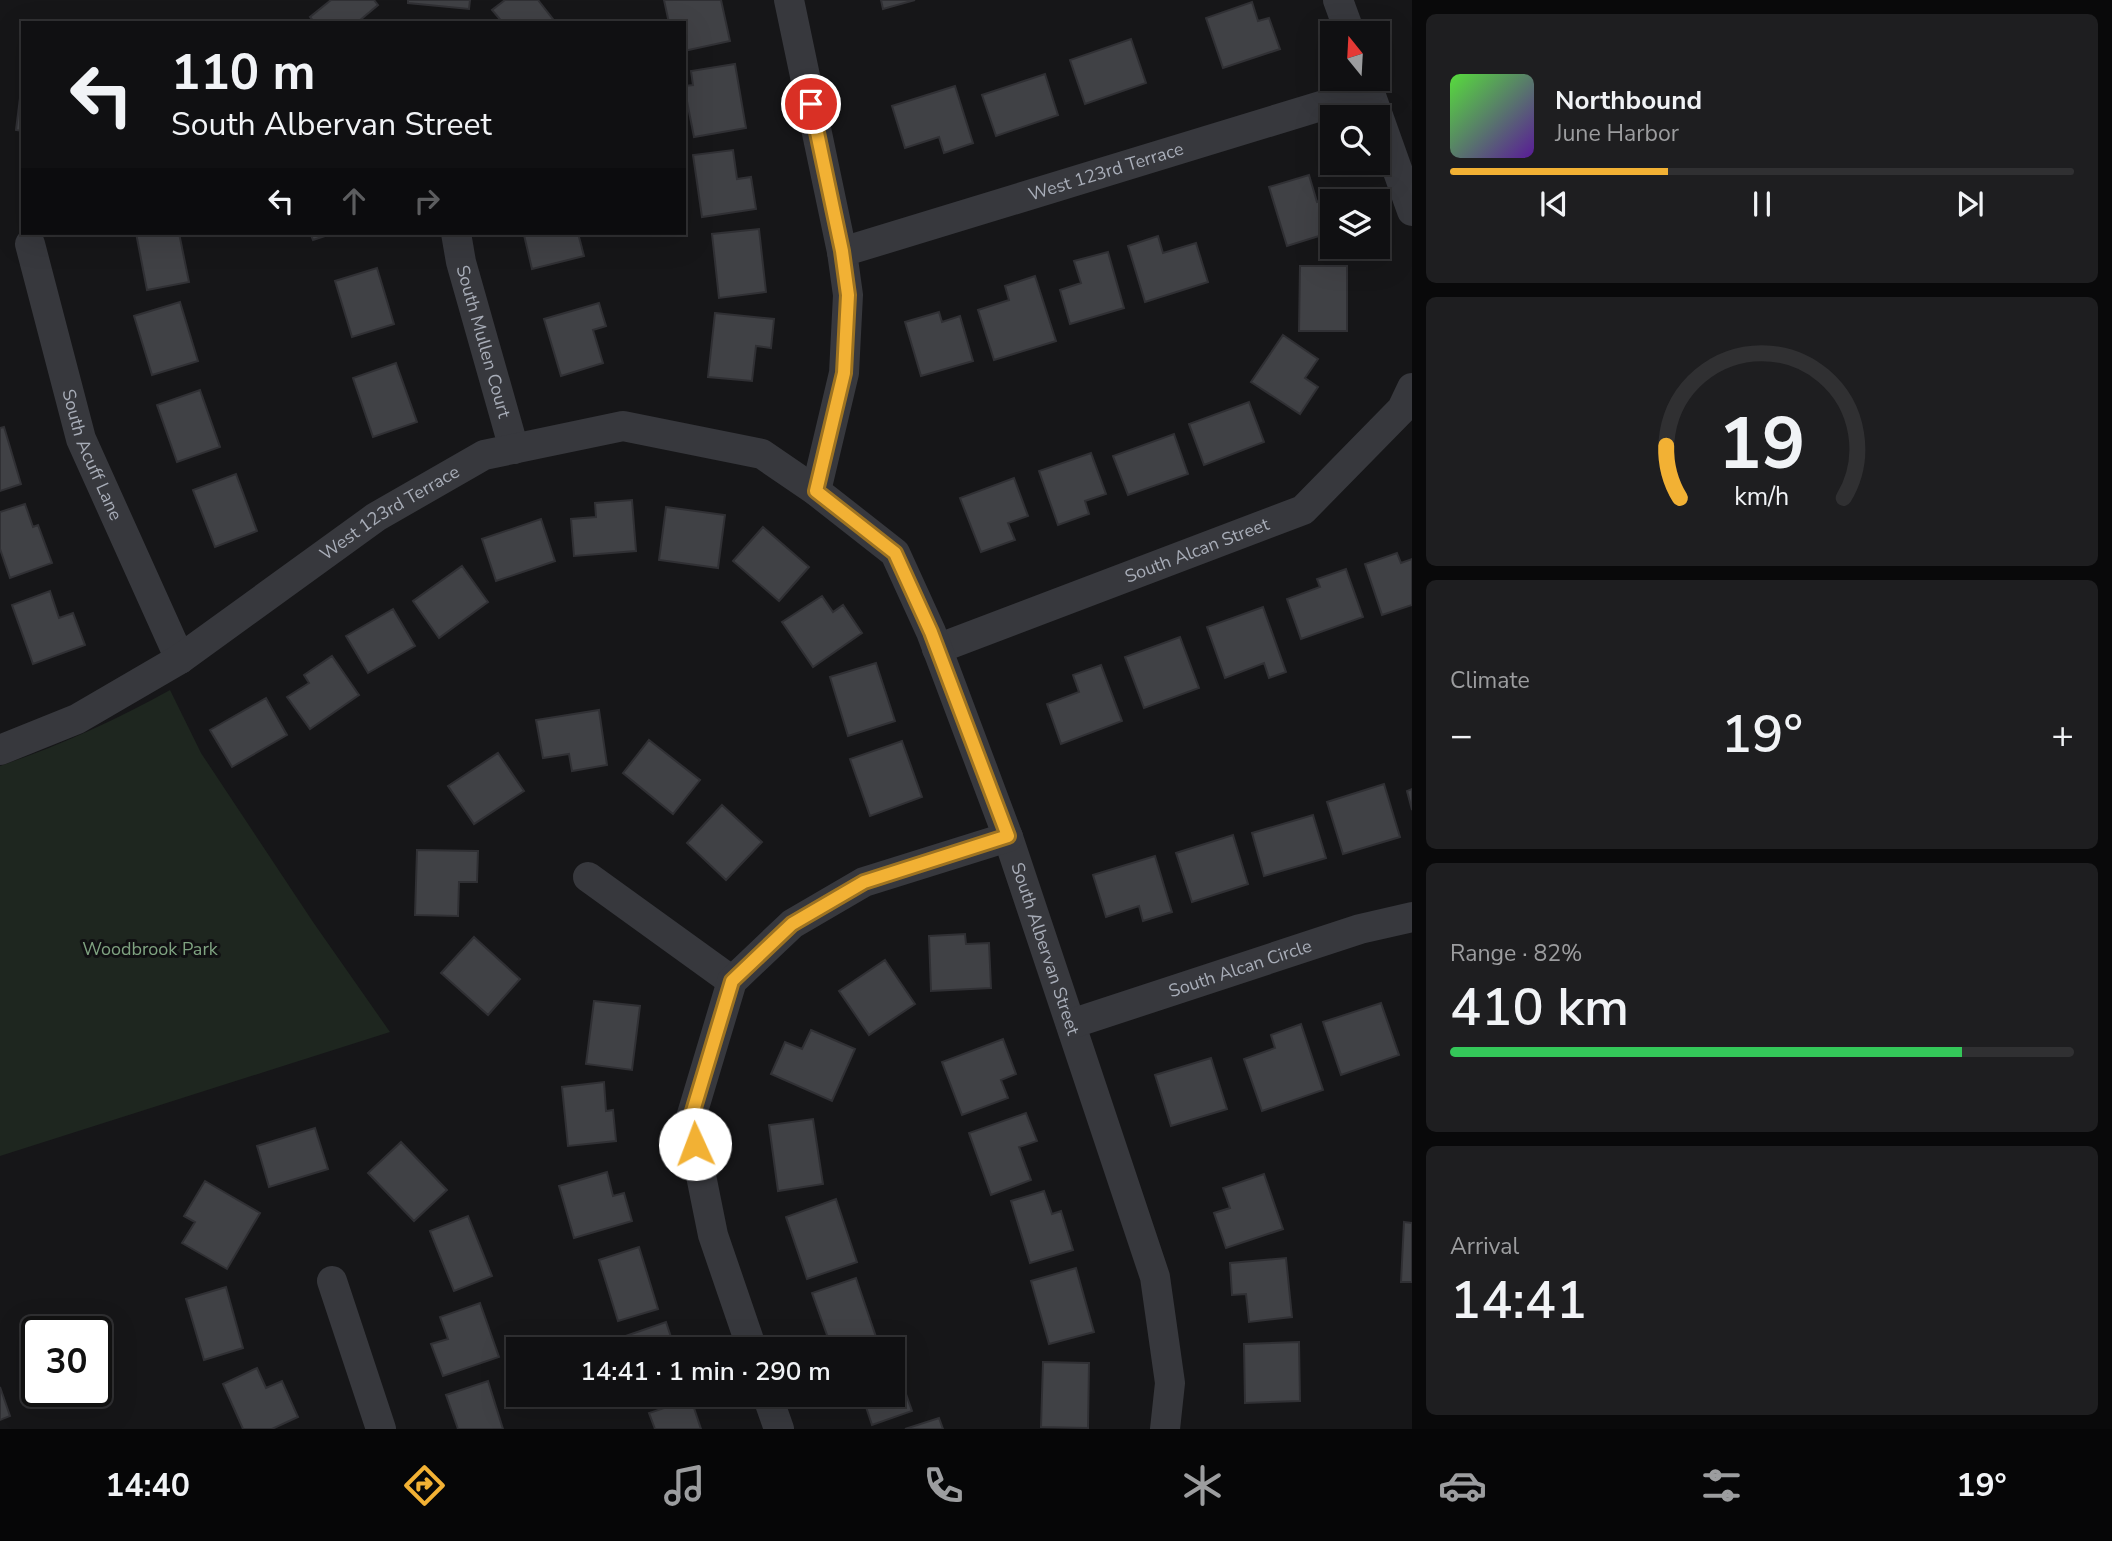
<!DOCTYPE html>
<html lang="en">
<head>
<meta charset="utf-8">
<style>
  body { margin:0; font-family:"Nunito Sans",sans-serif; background:#1e1e20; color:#f1f3f6; height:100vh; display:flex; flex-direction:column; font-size:26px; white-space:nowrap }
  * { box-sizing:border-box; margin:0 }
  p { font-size:23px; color:#9c9d9f }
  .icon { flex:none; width:38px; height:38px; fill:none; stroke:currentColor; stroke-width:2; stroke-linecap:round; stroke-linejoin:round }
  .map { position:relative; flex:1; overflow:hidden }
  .details { display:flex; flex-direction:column; gap:14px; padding:14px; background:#09090a; width:700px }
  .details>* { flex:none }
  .top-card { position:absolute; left:21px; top:21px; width:665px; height:214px; border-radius:0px; box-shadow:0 7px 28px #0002,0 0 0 2px #303032; background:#101012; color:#f1f3f6; overflow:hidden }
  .needle { width:46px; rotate:342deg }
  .tools { position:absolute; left:1320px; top:21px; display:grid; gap:14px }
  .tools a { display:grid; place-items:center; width:70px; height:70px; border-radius:0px; background:#101012; box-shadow:0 7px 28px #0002,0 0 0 2px #303032; font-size:35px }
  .speed { position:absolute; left:21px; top:1316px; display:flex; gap:14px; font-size:35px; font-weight:700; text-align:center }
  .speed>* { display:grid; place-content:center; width:91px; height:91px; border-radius:50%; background:#101012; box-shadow:0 7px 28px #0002,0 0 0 2px #303032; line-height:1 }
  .speed .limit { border:4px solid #111; border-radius:10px; background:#fff; color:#111 }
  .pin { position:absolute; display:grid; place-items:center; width:60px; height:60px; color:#fff; margin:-30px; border:4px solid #fff; border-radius:50%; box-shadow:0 2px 7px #0007 }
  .me { position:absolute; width:77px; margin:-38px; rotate:358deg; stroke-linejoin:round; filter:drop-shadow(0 0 5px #0008) }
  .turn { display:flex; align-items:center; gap:24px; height:147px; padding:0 35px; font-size:32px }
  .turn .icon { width:91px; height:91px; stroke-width:2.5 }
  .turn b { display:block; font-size:49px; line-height:60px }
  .lanes { display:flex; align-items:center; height:66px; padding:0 35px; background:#0003; justify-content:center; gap:35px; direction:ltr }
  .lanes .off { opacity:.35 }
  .big { font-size:52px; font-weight:600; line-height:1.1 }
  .details .card { flex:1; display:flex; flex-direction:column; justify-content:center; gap:10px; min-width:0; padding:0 24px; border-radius:10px; background:#1e1e20 }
  .details .dial { align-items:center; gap:0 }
  .dial svg { height:182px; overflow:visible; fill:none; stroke:#303032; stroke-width:7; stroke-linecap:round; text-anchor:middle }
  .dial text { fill:#f1f3f6; stroke:none }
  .song { display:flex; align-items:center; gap:21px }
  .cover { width:84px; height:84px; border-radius:10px; background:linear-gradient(135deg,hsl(110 70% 55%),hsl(270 70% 35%)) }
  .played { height:7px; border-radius:4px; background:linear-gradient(90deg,#f2b134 35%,#303032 35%) }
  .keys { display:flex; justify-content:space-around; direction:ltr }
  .heat { display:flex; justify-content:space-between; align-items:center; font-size:38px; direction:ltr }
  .charge { height:10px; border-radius:5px; background:linear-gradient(90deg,#34c759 82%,#303032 0) }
  .trip { position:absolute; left:506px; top:1337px; width:399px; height:70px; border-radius:0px; background:#101012; box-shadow:0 7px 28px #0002,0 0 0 2px #303032; font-weight:600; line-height:70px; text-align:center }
  .menu { display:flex; height:112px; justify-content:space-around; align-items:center; background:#060607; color:#9c9d9f }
  .menu .icon { width:49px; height:49px }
  .menu .active { color:#f2b134 }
  .menu b { font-size:32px; color:#f1f3f6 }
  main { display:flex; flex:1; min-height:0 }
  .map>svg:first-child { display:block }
  .green { fill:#1e261f }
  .building { fill:#404145; stroke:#303034; stroke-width:2 }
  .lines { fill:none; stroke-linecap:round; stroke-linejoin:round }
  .minor { stroke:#37383d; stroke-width:30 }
  .route-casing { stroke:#9d7322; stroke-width:18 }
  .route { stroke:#f2b134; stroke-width:12 }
  .labels { text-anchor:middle; stroke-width:6; stroke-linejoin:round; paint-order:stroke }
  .street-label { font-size:18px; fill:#a8adb8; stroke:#111113 }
  .park-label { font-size:18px; fill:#7fa381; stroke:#111113 }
</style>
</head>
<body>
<main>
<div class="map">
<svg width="1412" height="1429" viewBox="0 0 1412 1429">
  <rect width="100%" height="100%" fill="#161618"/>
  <!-- green -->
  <path class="green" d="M 170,690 L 201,753 L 313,922 L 390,1032 L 0,1156 L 0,766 C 59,746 116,720 170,690 Z"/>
  <!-- building -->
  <path class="building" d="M 331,0 L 374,0 L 378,5 L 359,21 L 360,23 L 315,23 L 310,17 Z
    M 408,0 L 470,0 L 469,9 L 408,3 Z
    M 505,0 L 538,0 L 556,23 L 503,23 L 492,10 Z
    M 664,0 L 721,0 L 730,41 L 684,51 L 684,23 L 669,23 Z
    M 881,0 L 915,0 L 883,9 Z
    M 1252,2 L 1258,21 L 1269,18 L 1280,49 L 1223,68 L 1206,18 Z
    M 1131,39 L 1146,83 L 1085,104 L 1070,60 Z
    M 735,64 L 746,128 L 694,137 L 684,86 L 693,85 L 691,71 Z
    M 1045,74 L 1058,115 L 996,136 L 982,95 Z
    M 955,86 L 973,143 L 944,153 L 939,137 L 905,148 L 892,106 Z
    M 21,90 L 23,90 L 23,131 L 16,130 Z
    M 733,150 L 737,179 L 751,177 L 756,209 L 702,217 L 693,155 Z
    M 1309,175 L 1317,202 L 1330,198 L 1332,204 L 1332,232 L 1287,246 L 1269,187 Z
    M 759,229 L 766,292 L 719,298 L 712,234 Z
    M 136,233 L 179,233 L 189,282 L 147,290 Z
    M 310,233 L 334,233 L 313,240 Z
    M 532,233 L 578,233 L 584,256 L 532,269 L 524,235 Z
    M 1158,236 L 1163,253 L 1196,243 L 1208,282 L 1145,302 L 1128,246 Z
    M 1108,252 L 1124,308 L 1070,324 L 1060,290 L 1081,283 L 1074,261 Z
    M 1300,266 L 1347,266 L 1347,331 L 1299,331 Z
    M 377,268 L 394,324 L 352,337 L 335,281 Z
    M 1035,276 L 1056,341 L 994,360 L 978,310 L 1009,300 L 1005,286 Z
    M 180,302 L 198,361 L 152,375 L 134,316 Z
    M 599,303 L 606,326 L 593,330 L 603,363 L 561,376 L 544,319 Z
    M 939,312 L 942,322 L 960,316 L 973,361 L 921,376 L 905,322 Z
    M 715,313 L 774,319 L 771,348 L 756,346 L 752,381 L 708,377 Z
    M 1283,335 L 1318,359 L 1305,378 L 1318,387 L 1300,414 L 1251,382 Z
    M 396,363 L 417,422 L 373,437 L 353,378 Z
    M 200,390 L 220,447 L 177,462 L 157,405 Z
    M 1249,402 L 1264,442 L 1204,465 L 1189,424 Z
    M 4,427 L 21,484 L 0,491 L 0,428 Z
    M 1174,434 L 1188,474 L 1128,495 L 1113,456 Z
    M 1091,453 L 1106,494 L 1085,501 L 1089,514 L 1058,525 L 1039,471 Z
    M 236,474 L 257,531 L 215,547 L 193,490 Z
    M 1014,478 L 1028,516 L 1008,523 L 1015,540 L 981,552 L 960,498 Z
    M 632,500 L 636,551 L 574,556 L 571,519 L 596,517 L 595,503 Z
    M 25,504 L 33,527 L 38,525 L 52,563 L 10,578 L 0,549 L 0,512 Z
    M 666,507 L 725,515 L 718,568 L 659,560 Z
    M 541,519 L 555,561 L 496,581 L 482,539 Z
    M 763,527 L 809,567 L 779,601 L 733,561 Z
    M 1397,553 L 1401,563 L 1412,559 L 1412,605 L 1382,615 L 1365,564 Z
    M 462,566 L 488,602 L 439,638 L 413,601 Z
    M 1346,569 L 1363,617 L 1301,639 L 1287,599 L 1320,587 L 1317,579 Z
    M 50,591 L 59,618 L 73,613 L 85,645 L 33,664 L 12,605 Z
    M 822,596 L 833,612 L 843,605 L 862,633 L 813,667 L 782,622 Z
    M 1263,607 L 1286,672 L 1269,678 L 1264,663 L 1225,678 L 1207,627 Z
    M 393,609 L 415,646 L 368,673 L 346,636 Z
    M 1180,637 L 1199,688 L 1144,708 L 1125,657 Z
    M 332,656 L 359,695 L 310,729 L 287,697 L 309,683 L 304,675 Z
    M 876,663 L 895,721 L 848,736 L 830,677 Z
    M 1101,665 L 1122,721 L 1061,744 L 1047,704 L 1079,692 L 1073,675 Z
    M 266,698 L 287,735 L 232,767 L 210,730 Z
    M 599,710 L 607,765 L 572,771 L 569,754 L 543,758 L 536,720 Z
    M 649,740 L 700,780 L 673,814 L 623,773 Z
    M 902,741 L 922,797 L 870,816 L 850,759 Z
    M 498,753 L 524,791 L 474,824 L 448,786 Z
    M 1384,784 L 1400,837 L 1343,854 L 1327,802 Z
    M 1412,789 L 1412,810 L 1407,791 Z
    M 722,805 L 762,842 L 726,880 L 687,843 Z
    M 1313,815 L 1326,858 L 1264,876 L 1252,833 Z
    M 1233,835 L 1248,884 L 1192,902 L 1176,853 Z
    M 417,850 L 478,851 L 477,882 L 459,882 L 458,916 L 415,915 Z
    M 1155,856 L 1172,912 L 1143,921 L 1139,906 L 1106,917 L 1093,875 Z
    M 965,934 L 966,944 L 989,943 L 991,988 L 931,991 L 929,936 Z
    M 474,937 L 520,979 L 488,1015 L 441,973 Z
    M 885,960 L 915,1004 L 869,1035 L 839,991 Z
    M 594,1001 L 640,1006 L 632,1070 L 586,1064 Z
    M 1381,1003 L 1399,1055 L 1341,1075 L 1323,1022 Z
    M 1301,1024 L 1323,1090 L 1262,1111 L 1244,1059 L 1275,1048 L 1271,1035 Z
    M 811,1030 L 855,1049 L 832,1101 L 771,1074 L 785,1042 L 802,1049 Z
    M 1003,1039 L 1016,1074 L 1001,1080 L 1008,1098 L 962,1115 L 942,1062 Z
    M 1211,1058 L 1227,1109 L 1171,1126 L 1155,1075 Z
    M 604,1082 L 606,1111 L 613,1110 L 616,1141 L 568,1146 L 562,1087 Z
    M 1026,1113 L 1037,1141 L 1019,1147 L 1031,1180 L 991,1195 L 969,1133 Z
    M 813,1119 L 823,1184 L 778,1191 L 769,1125 Z
    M 315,1128 L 328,1169 L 269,1187 L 257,1146 Z
    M 401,1142 L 447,1190 L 414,1221 L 368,1173 Z
    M 607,1172 L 613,1196 L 624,1193 L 632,1221 L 574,1238 L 559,1186 Z
    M 1264,1174 L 1283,1229 L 1226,1248 L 1214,1213 L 1230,1208 L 1223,1188 Z
    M 205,1181 L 260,1213 L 227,1269 L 182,1243 L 195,1222 L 184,1216 Z
    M 1044,1191 L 1052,1214 L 1061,1211 L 1073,1250 L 1030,1263 L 1011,1201 Z
    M 836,1199 L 857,1262 L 807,1279 L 786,1217 Z
    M 468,1216 L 492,1276 L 454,1291 L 430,1231 Z
    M 1404,1222 L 1412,1223 L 1412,1282 L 1401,1282 Z
    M 639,1247 L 658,1309 L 618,1321 L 599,1260 Z
    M 1286,1258 L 1292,1317 L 1249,1322 L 1246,1294 L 1232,1295 L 1230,1263 Z
    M 1076,1268 L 1094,1332 L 1049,1344 L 1031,1281 Z
    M 856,1278 L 876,1337 L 841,1349 L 832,1349 L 812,1293 Z
    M 226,1287 L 243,1348 L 204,1360 L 186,1299 Z
    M 480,1303 L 499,1357 L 443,1376 L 431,1344 L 448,1339 L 440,1317 Z
    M 666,1322 L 675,1349 L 623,1349 L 620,1338 Z
    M 1299,1342 L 1300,1401 L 1245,1403 L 1244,1344 Z
    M 892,1355 L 912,1411 L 872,1425 L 862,1395 L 892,1395 Z
    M 1043,1362 L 1089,1363 L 1088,1428 L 1041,1427 Z
    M 257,1368 L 266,1388 L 282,1381 L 298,1417 L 272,1429 L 243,1429 L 223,1384 Z
    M 488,1381 L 503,1429 L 458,1429 L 446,1395 Z
    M 0,1387 L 10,1416 L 0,1420 Z
    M 691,1399 L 701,1429 L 655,1429 L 649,1413 Z
    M 939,1418 L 943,1429 L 905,1429 Z"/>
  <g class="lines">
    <!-- minor -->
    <g class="minor">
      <path d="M 789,0 L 842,252 L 848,295 L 844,373 L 816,491"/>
      <path d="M 1338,0 L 1350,33"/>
      <path d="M 1365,79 L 1412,211"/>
      <path id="s1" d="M 456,233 L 461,262 L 514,449"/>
      <path id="s2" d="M 30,244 L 81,439 L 180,659"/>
      <path id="s3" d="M 842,252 L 1370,91"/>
      <path id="s4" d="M 937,649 L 1303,510 L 1402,409 L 1412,388"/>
      <path id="s5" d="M 0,750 L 77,719 L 180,659 L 376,517 L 484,455 L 623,426 L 762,454 L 816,491 L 895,553 L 931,632 L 1008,837 L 1155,1277 L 1170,1383 L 1165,1429"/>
      <path d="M 588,877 L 732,981"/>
      <path id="s6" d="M 1071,1024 L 1360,929 L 1412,917"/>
      <path d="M 332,1281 L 381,1429"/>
      <path d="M 752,1349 L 713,1235 L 690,1121 L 732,981 L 792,924 L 864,882 L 1008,837"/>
      <path d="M 767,1395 L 779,1429"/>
    </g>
  </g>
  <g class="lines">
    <!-- route casing -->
    <g class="route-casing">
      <path id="route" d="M 695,1144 L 690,1121 L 732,981 L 792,924 L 864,882 L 1008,836 L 931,632 L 895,553 L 816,491 L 844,373 L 848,295 L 842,251 L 811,104"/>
    </g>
    <!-- route -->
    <use href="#route" class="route"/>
  </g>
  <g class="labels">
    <!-- street labels -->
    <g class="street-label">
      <text dy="6" stroke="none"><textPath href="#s3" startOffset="276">West 123rd Terrace</textPath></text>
      <text dy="6" stroke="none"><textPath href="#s1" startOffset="112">South Mullen Court</textPath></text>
      <text dy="6" stroke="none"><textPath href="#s2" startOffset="220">South Acuff Lane</textPath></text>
      <text dy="6" stroke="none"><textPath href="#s5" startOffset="458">West 123rd Terrace</textPath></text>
      <text dy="6" stroke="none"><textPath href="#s4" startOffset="278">South Alcan Street</textPath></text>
      <text dy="6" stroke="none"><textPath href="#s5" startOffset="1442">South Albervan Street</textPath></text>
      <text dy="6" stroke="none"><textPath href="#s6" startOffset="178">South Alcan Circle</textPath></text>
    </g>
    <!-- park labels -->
    <g class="park-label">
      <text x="150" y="955">Woodbrook Park</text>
    </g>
  </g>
</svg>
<div class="tools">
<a><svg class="needle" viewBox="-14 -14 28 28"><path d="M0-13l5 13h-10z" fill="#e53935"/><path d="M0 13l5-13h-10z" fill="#9c9d9f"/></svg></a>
<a><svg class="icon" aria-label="search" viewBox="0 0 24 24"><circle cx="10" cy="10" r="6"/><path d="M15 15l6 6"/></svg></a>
<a><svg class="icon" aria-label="layers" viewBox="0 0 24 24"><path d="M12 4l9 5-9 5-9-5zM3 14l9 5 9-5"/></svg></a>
</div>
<div class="speed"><div class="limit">30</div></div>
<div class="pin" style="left:811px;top:104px;background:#d93025"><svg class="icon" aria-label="arrive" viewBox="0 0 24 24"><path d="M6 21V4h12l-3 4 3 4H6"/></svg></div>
<svg class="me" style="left:695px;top:1144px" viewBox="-20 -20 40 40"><circle r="19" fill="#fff"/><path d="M0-13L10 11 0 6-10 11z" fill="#f2b134"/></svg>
<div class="trip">14:41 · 1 min · 290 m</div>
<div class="top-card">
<div class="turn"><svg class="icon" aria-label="left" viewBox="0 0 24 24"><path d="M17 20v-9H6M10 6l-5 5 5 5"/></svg><div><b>110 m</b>South Albervan Street</div></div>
<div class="lanes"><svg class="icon" aria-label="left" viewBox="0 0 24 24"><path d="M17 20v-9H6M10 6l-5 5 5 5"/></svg><svg class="icon off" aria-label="ahead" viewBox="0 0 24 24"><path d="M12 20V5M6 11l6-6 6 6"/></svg><svg class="icon off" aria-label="right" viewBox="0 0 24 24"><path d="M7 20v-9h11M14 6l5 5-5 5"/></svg></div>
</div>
</div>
<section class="details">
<div class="card">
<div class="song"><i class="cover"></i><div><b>Northbound</b><p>June Harbor</p></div></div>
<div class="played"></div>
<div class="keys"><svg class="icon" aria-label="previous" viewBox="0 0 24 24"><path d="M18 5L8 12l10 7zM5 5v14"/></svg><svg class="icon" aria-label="pause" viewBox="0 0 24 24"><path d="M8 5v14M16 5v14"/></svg><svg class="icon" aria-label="next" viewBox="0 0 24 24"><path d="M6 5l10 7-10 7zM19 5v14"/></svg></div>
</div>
<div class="card dial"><svg viewBox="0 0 100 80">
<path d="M14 69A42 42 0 1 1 86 69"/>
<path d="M14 69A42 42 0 0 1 8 46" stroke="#f2b134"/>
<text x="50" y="56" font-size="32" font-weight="700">19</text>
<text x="50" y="72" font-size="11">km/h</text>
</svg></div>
<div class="card"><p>Climate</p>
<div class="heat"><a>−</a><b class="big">19°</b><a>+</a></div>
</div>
<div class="card"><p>Range · 82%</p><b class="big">410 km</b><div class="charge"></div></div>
<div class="card"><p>Arrival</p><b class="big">14:41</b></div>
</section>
</main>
<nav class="menu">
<b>14:40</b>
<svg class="icon active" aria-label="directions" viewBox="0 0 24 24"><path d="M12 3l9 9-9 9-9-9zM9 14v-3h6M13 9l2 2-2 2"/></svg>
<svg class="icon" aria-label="music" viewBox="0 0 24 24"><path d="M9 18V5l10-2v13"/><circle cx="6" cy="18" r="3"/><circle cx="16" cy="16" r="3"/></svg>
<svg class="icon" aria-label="phone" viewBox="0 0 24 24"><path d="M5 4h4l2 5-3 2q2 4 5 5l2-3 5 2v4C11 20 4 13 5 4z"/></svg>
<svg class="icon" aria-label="climate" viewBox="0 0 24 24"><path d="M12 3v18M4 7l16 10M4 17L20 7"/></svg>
<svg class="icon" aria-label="car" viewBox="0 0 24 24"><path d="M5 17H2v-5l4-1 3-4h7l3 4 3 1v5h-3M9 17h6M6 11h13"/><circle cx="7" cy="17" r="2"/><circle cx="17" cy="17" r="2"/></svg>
<svg class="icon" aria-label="filters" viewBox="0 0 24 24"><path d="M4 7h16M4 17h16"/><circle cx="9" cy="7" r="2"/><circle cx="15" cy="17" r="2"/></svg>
<b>19°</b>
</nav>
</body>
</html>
